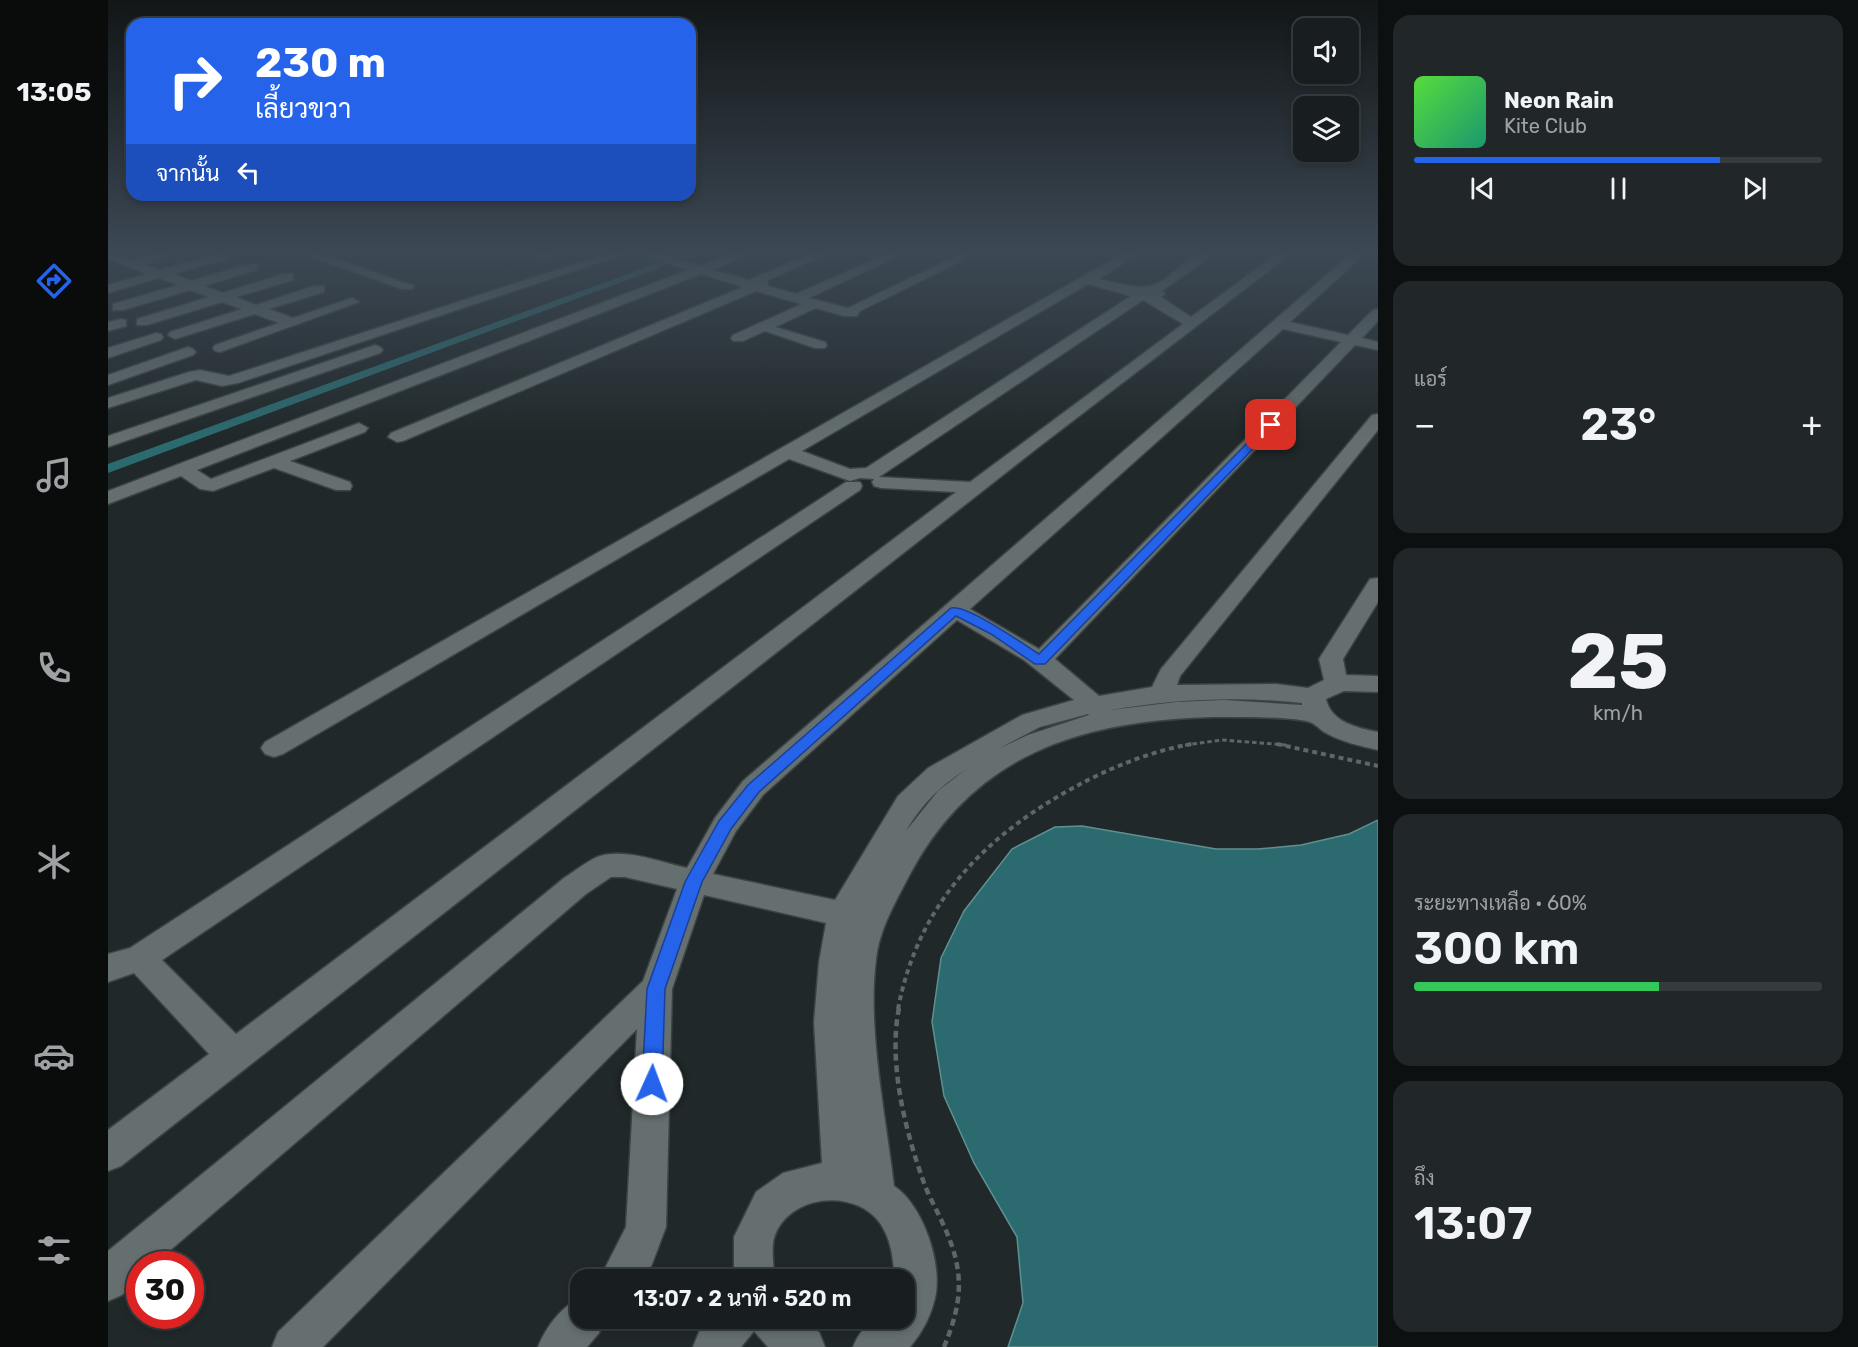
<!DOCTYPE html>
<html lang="th">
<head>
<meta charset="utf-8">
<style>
  body { margin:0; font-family:Rubik,Sarabun,sans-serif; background:#212728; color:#f1f3f6; height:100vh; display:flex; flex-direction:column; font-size:22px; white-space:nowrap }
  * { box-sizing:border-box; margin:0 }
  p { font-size:20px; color:#9fa2a4 }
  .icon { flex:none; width:33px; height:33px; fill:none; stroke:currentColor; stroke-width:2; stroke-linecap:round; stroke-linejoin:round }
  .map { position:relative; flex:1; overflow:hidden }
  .details { display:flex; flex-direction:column; gap:15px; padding:15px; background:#0d1011; width:480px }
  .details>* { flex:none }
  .hud { position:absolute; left:18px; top:18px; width:570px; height:183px; border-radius:18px; box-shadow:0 3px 9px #0003,0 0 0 2px #363c3d; background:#2563eb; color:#fff; overflow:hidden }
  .fabs { position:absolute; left:1185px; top:18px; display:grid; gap:12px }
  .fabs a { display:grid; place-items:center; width:66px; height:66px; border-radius:12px; background:#181e1f; box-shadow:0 3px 9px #0003,0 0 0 2px #363c3d; font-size:30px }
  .speed { position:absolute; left:18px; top:1251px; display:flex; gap:12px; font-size:30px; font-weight:700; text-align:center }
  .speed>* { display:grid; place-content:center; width:78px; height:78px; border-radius:50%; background:#181e1f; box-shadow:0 3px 9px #0003,0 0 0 2px #363c3d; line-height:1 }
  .speed .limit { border:9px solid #d22; background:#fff; color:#111 }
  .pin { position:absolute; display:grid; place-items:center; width:51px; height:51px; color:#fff; margin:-26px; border-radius:12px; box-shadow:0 3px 9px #0006 }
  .me { position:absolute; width:66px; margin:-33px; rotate:2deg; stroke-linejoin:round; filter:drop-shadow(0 0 4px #0008) }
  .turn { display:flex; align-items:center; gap:21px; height:126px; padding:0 30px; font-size:27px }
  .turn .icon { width:78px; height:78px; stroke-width:2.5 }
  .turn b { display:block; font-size:42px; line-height:51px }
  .then { display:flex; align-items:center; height:57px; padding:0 30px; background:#0003; gap:12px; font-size:22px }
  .big { font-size:45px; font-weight:600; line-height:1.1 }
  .details .widget { flex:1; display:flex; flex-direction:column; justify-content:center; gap:9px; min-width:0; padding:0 21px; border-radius:18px; background:#212728 }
  .details .dial { align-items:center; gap:0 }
  .dial b { font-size:78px; line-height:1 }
  .song { display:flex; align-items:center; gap:18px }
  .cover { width:72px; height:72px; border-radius:9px; background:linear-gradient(135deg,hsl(110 70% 55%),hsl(160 70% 35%)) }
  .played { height:6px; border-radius:3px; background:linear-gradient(90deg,#2563eb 75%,#363c3d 75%) }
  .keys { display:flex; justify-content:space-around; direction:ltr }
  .heat { display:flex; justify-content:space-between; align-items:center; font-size:33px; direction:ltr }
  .charge { height:9px; border-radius:4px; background:linear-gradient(90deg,#34c759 60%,#363c3d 0) }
  .trip { position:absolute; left:462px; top:1269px; width:345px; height:60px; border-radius:18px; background:#181e1f; box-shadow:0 3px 9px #0003,0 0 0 2px #363c3d; font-weight:600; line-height:60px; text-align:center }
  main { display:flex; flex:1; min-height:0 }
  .tab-bar { display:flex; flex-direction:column; width:108px; justify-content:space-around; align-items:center; background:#0a0c0c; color:#9fa2a4 }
  .tab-bar .icon { width:42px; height:42px }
  .tab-bar .active { color:#2563eb }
  .tab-bar b { font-size:27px; color:#f1f3f6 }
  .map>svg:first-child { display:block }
  .water { fill:#2b6b6f; stroke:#608f92; stroke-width:1.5 }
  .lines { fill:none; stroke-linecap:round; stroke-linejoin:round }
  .canal { fill:#2b6b6f; fill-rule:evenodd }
  .minor-casing { stroke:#3c4343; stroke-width:3 }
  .path-far2 { stroke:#5f6667; stroke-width:3; stroke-dasharray:4.5 3; stroke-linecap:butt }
  .path-far1 { stroke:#5f6667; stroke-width:4; stroke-dasharray:5 4; stroke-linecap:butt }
  .path { stroke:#5f6667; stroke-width:4.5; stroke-dasharray:7 4.5; stroke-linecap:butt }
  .minor { fill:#656f6f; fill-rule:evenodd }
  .route { fill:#2563eb; stroke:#184099; stroke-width:1.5 }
</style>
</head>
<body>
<main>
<nav class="tab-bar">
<b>13:05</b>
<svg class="icon active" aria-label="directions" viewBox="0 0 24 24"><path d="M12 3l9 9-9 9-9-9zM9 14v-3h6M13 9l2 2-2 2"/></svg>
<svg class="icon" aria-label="music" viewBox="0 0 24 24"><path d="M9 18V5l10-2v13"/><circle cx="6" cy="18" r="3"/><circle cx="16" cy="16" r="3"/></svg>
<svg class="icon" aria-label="phone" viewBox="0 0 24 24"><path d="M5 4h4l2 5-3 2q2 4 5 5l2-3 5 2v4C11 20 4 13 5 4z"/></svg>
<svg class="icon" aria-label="climate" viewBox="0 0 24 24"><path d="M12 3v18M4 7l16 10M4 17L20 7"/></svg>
<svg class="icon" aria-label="car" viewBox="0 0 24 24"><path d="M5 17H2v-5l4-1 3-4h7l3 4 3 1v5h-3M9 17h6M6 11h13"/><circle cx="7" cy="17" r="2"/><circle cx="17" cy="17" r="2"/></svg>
<svg class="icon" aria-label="filters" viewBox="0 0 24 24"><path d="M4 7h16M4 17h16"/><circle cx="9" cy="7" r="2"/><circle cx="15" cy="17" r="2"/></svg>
</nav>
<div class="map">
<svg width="1270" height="1347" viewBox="0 0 1270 1347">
  <rect width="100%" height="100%" fill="#202829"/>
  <!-- water -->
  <path class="water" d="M 1270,820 L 1270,1347 L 900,1347 L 915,1303 L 909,1237 L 866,1163 L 836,1096 L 824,1022 L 833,958 L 856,911 L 904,849 L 947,827 L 974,826 L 1108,849 L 1150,849 L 1193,845 L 1241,834 Z"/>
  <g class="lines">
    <!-- canal -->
    <path class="canal" d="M 577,253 L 592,253 L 0,473 L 0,464 Z"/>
    <!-- minor casing -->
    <g class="minor-casing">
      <path id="minor" d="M 0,253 L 24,260 L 47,253 L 68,253 L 37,264 L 52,270 L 110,253 L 118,253 L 118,259 L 65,274 L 83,281 L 141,264 L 149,264 L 149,270 L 96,286 L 115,293 L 175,274 L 185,274 L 185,280 L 128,297 L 148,305 L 206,286 L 216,286 L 216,292 L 161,309 L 185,318 L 244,298 L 251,302 L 112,352 L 107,351 L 105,348 L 107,345 L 171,323 L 147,314 L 67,339 L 60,335 L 62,332 L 134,309 L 114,302 L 39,325 L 29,325 L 29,319 L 101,297 L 82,290 L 15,310 L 5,310 L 5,304 L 70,285 L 51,278 L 0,293 L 0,285 L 39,274 L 0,259 Z
        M 192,253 L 211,253 L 306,286 L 304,289 L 294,289 Z
        M 430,253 L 450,253 L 434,260 L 428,256 Z
        M 501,253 L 520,253 L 130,383 L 114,386 L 88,380 L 0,408 L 0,398 L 81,372 L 92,370 L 121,376 Z
        M 528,253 L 548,253 L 592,266 L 625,253 L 643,253 L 605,270 L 641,280 L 704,253 L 721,253 L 660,280 L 660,286 L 688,294 L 780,253 L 797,253 L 701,298 L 740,308 L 854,253 L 870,253 L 752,311 L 749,316 L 736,316 L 708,308 L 667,327 L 717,342 L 719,345 L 717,348 L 707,348 L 657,331 L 635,341 L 625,341 L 623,338 L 625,335 L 694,304 L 648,291 L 295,441 L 289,442 L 280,437 L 283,433 L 635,287 L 593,274 L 89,470 L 103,479 L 251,423 L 260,428 L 257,432 L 182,461 L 242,482 L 244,486 L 242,490 L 228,490 L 166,468 L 105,491 L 92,489 L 73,476 L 0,504 L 0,491 L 580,270 Z
        M 1016,253 L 1031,253 L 991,279 C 1007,282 1025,289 1042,286 C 1065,281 1075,253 1107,253 L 1054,291 L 1057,294 L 1053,297 L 1083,317 L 1170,253 L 1184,253 L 932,446 L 13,1166 L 0,1171 L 0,1130 L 101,1054 L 26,973 L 0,982 L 0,954 L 22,948 L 738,482 L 752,482 L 754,486 L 752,490 L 54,960 L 128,1034 L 848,492 L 773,488 L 766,486 L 764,482 L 766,479 L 752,478 L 742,481 L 681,459 L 175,754 L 166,757 L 157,754 L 153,748 L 157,742 ZM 980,284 L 1023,296 L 758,468 L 742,469 L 694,451 ZM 1035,300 L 1075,324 L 862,482 L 771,477 Z
        M 1244,253 L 1258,253 L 1182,322 L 1240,335 L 1265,310 L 1270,309 L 1270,321 L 1254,338 L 1270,342 L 1270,350 L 1247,345 L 947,659 L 991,696 L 1044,687 L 1053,669 L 1264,415 L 1270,414 L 1270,430 L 1072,676 L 1069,685 L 1168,684 L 1200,688 L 1216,680 L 1211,659 L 1262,579 L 1270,578 L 1270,602 L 1235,659 L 1238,675 L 1270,676 L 1270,692 L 1236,691 L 1218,699 C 1223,722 1249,728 1270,732 L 1270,750 C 1253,746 1234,742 1218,733 C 1213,731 1209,725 1204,723 C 1189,716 1123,717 1104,717 C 973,721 866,753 801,876 C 787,903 771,930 768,960 C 759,1028 778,1117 786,1186 C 815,1205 835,1264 827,1298 C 823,1316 814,1333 802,1347 L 745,1347 C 756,1320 770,1318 796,1318 L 796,1280 L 787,1280 C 785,1259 784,1241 772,1223 C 746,1187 679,1195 666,1238 C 663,1250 666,1267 666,1280 L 626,1280 L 626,1237 L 648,1192 L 675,1173 L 714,1163 L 706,1022 L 711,962 L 718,923 L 596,895 L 564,989 L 558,1227 L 544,1264 L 535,1280 L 491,1280 L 518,1227 L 529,1029 L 215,1347 L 164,1347 L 170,1332 L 535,981 L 569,889 L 517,877 L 503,877 L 478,894 L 46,1264 L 32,1264 L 32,1277 L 14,1295 L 0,1301 L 0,1251 L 456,878 C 467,871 478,862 489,857 C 515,847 552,862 579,868 L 607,818 L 635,781 ZM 1175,329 L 1233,342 L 931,649 L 862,609 ZM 849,620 L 916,660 L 966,700 L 914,715 L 820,768 L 790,796 L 727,900 L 605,874 L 628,831 L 655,795 ZM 1116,700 L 1068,702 L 1003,710 C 1065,699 1131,696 1194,703 L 1194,705 ZM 980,714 L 981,715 L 920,735 L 890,749 L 932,727 ZM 857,770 L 830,791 L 798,831 C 813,805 832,786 857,770 Z
        M 13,319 L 18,320 L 18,326 L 0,331 L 0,322 Z
        M 48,333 L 53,334 L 55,337 L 53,340 L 0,358 L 0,348 Z
        M 267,345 L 272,347 L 275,350 L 272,353 L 0,447 L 0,436 Z
        M 80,347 L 85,349 L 88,352 L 85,355 L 0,385 L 0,375 Z
        M 472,1298 L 472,1318 L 497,1318 L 491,1333 L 479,1347 L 430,1347 C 438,1327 453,1307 472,1298 Z
        M 602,1318 L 691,1318 L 701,1328 L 711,1332 L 717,1347 L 660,1347 L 646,1331 L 633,1347 L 585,1347 L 591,1332 Z"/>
    </g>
    <!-- path-far2 -->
    <path class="path-far2" d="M 1077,745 L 1114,740 L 1178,745"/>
    <!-- path-far1 -->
    <path class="path-far1" d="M 1169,744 L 1270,766
      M 790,1009 C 810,905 874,838 965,788 C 1001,768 1043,751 1084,744"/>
    <!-- path -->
    <path class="path" d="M 791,1008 C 780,1063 797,1130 816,1183 C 821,1197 829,1210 835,1224 C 857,1271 855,1301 836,1347"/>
    <!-- minor -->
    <use href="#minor" class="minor"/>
  </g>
  <!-- sky -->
  <linearGradient id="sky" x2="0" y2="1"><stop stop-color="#121617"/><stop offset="0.57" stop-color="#3c4854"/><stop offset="1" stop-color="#3c4854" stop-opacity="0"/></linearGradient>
  <rect width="1270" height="442" fill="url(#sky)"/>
  <!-- route -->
  <path class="route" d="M 1159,423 L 1168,425 L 937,664 L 927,664 L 883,634 L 848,616 L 651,792 L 623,829 L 594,882 L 557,989 L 554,1084 L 551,1091 L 544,1094 L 537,1091 L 534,1084 L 539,989 L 577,882 L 611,821 L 640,785 L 843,608 C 859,604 915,644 931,654 Z"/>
</svg>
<div class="fabs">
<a><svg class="icon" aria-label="sound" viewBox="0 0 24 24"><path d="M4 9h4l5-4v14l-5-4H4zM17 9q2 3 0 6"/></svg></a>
<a><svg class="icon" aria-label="layers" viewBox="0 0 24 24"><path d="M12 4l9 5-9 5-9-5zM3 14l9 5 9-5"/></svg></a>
</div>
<div class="speed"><div class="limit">30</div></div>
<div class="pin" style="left:1163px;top:425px;background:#d93025"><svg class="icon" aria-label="arrive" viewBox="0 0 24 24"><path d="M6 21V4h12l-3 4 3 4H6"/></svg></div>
<svg class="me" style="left:544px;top:1084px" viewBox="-20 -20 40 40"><circle r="19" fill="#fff"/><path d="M0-13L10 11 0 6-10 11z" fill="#2563eb"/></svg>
<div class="trip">13:07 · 2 นาที · 520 m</div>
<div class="hud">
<div class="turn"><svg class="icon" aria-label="right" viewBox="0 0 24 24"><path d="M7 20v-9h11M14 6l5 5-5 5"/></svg><div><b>230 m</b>เลี้ยวขวา</div></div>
<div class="then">จากนั้น<svg class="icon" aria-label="left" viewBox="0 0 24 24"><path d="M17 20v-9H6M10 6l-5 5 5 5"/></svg></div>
</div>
</div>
<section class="details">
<div class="widget">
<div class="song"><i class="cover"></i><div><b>Neon Rain</b><p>Kite Club</p></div></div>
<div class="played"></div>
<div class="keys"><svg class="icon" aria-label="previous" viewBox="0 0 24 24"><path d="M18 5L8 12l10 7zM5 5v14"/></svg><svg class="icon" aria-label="pause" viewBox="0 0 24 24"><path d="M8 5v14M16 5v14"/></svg><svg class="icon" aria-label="next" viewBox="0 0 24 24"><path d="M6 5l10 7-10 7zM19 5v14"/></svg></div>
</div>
<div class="widget"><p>แอร์</p>
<div class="heat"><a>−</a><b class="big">23°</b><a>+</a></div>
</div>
<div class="widget dial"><b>25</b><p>km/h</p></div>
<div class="widget"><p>ระยะทางเหลือ · 60%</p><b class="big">300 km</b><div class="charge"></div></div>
<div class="widget"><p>ถึง</p><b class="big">13:07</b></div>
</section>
</main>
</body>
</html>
